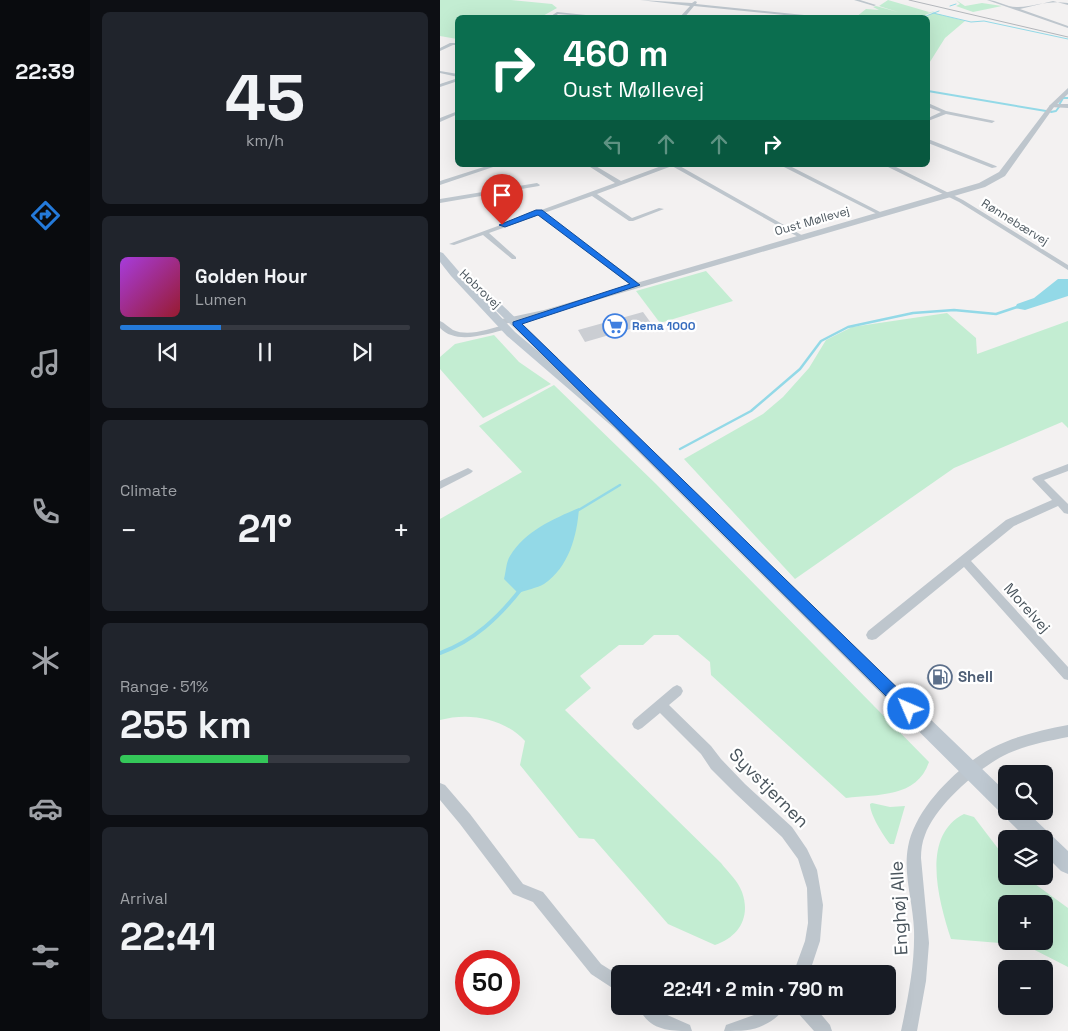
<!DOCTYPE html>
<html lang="en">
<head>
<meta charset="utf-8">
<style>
  body { margin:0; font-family:"Space Grotesk",sans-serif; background:#20242c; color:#f1f3f6; height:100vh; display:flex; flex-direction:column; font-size:19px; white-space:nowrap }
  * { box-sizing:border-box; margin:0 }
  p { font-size:16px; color:#9ea1a6 }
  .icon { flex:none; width:28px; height:28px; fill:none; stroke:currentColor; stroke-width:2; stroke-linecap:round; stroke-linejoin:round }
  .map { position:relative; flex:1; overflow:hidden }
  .panel { display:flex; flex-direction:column; gap:12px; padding:12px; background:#0d0f14; width:350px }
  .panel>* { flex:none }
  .top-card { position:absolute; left:15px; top:15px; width:475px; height:152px; border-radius:8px; box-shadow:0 5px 20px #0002; background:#0b6e4f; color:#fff; overflow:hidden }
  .buttons { position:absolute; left:558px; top:765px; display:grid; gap:10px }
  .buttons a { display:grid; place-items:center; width:55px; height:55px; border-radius:8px; background:#171b24; box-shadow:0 5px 20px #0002; font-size:25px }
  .speed { position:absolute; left:15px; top:950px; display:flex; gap:10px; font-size:25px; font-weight:700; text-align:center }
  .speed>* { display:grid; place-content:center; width:65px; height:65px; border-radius:50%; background:#171b24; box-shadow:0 5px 20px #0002; line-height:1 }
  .speed .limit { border:8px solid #d22; background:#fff; color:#111 }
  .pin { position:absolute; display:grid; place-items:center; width:42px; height:42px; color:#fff; margin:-51px -21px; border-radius:50% 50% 50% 0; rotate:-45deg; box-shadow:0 0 5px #0007 }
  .pin .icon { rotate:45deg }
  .me { position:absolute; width:55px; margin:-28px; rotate:315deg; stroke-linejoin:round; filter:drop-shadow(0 0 4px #0008) }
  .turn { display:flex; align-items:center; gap:18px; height:105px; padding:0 25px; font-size:22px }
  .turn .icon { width:65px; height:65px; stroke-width:2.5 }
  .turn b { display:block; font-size:35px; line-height:42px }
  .lanes { display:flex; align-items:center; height:48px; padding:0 25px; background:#0003; justify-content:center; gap:25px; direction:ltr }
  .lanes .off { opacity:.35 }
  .big { font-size:38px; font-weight:800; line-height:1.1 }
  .panel .card { flex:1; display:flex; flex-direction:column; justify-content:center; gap:8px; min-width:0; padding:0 18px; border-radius:8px; background:#20242c }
  .panel .dial { align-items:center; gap:0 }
  .dial b { font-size:65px; line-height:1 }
  .song { display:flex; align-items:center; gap:15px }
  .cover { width:60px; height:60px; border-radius:8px; background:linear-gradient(135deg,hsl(280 70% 55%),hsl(350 70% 35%)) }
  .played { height:5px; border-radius:2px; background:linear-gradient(90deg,#247ada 35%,#363941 35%) }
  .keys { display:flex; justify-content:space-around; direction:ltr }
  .heat { display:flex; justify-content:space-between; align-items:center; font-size:28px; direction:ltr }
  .charge { height:8px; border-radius:4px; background:linear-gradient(90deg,#34c759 51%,#363941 0) }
  .trip { position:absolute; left:171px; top:965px; width:285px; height:50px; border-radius:8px; background:#171b24; box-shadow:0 5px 20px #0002; font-weight:800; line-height:50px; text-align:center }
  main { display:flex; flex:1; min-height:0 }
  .menu { display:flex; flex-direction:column; width:90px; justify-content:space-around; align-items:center; background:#090b0e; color:#9ea1a6 }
  .menu .icon { width:35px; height:35px }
  .menu .selected { color:#247ada }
  .menu b { font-size:22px; color:#f1f3f6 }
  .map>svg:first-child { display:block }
  .green { fill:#c3edd2; fill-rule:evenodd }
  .water { fill:#93d9e7 }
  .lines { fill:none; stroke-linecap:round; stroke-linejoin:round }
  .stream-far3 { stroke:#93d9e7; stroke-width:1 }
  .stream-far2 { stroke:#93d9e7; stroke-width:2 }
  .stream-far1 { stroke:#93d9e7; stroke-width:2.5 }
  .stream { stroke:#93d9e7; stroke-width:4 }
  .building { fill:#cbced3 }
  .minor { fill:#bec6cd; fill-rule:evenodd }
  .tertiary { fill:#bec6cd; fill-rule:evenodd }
  .secondary { fill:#bec8d1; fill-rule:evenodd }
  .rail { stroke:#b3b6bb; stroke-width:1 }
  .route { fill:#1a73e8; stroke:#114b97 }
  .labels { text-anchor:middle; stroke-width:4.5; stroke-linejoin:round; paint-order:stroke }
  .far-street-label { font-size:12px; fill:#4a555d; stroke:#fff }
  .far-shop-label { font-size:12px; font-weight:bold; fill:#366cbe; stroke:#fff; text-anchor:start }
  .street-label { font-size:15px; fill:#4a555d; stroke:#fff }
  .service-label { font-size:15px; font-weight:bold; fill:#4e5e75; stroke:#fff; text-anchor:start }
  .near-street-label { font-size:18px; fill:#4a555d; stroke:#fff }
</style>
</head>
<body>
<main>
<nav class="menu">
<b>22:39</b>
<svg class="icon selected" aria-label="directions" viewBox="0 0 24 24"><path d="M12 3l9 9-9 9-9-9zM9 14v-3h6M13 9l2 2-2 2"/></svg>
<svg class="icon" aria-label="music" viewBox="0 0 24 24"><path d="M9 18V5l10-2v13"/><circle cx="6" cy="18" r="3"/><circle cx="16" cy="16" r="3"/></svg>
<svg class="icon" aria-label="phone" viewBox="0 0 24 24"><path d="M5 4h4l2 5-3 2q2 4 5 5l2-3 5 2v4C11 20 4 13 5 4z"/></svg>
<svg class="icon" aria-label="climate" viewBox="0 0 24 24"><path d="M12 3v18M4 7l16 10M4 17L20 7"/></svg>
<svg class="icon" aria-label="car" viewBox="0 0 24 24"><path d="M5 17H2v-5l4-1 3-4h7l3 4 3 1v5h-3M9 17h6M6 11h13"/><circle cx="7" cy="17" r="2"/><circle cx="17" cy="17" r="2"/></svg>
<svg class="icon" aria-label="filters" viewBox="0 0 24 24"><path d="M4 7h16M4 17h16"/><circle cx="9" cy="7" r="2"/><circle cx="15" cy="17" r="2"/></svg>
</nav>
<section class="panel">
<div class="card dial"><b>45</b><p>km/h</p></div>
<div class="card">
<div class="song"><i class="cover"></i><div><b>Golden Hour</b><p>Lumen</p></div></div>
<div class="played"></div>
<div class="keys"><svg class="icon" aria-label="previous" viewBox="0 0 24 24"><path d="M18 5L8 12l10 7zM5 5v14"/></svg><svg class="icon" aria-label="pause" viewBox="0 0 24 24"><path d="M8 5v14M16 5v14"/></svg><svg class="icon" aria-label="next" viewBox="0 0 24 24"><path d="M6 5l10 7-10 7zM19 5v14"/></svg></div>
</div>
<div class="card"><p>Climate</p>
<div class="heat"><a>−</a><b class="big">21°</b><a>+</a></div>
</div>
<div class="card"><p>Range · 51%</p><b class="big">255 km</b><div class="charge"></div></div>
<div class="card"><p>Arrival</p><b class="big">22:41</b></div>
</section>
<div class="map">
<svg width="628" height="1031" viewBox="0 0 628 1031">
  <rect width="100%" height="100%" fill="#f3f1f1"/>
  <!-- green -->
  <path class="green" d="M 0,0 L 71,0 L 112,4 L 117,8 L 101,17 L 18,18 L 17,39 L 0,36 Z
    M 448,0 L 489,12 L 487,13 L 495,11 L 480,17 L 470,15 L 472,17 L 416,17 L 426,9 L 439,10 L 433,7 L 436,6 L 458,12 L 439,6 Z
    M 516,0 L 525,6 L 542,3 L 562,6 L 533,12 L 516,6 L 520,4 Z
    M 494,13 L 525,21 L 505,38 L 488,65 L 488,18 L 483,17 Z
    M 266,271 L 293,301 L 220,323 L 196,291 Z
    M 507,313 L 536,338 L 537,354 L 628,321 L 628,428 L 622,422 L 514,468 L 355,579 L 244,459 L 323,414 L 343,397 L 369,368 L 386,340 L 412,327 Z
    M 54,335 L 79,362 L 111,384 L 43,418 L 0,369 L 0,357 L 15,344 Z
    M 114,385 L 216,484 L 489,762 C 477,798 438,794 406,798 L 271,675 L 270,662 L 238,635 L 214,635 L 203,645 L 179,645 L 140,676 L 151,688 L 125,710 L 281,863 C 288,872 298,881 302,892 C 311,917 299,937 275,945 L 228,924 L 154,839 L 139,838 L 80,765 L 85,741 C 64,718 29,712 0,720 L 0,519 L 82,472 L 39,426 Z
    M 432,803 L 450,807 L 465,806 L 454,844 L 450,844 C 443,835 430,815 430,804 Z
    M 524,814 L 534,817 L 566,859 L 566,876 L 584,876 L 628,908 L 628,967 L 585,945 L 511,939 C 499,902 480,836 524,814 ZM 566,904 L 604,904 L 604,941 L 566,941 Z"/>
  <!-- water -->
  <path class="water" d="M 618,279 L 628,279 L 628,296 L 585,310 L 575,308 L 577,304 L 594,298 Z
    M 139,508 C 137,536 129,567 104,584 C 97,588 86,590 78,593 L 64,579 C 66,572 66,562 70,556 C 85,531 113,519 139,508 Z"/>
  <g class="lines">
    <!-- stream-far3 -->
    <path class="stream-far3" d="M 510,6 L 516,4
      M 493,13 L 531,22 L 544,21 L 628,39
      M 481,18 L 499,11"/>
    <!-- stream-far2 -->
    <path class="stream-far2" d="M 488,91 L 606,111
      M 619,105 L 623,98 L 628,98
      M 611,112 L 616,111 L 619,107"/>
    <!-- stream-far1 -->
    <path class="stream-far1" d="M 240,449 L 311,411 L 360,369 L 381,341 L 408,327 L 473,313 L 514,310 L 556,314 L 577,307
      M 137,511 L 180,485"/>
    <!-- stream -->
    <path class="stream" d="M 0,653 C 34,641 59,617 81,589"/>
  </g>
  <!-- building -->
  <path class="building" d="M 203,312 L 211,323 L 145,342 L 138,330 Z
    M 501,665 L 513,676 L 498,689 L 486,678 Z"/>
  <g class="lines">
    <!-- minor -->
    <path class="minor" d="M 200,0 L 252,3 L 255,1 L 257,2 L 256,4 L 394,18 L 374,18 L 254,6 L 244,18 L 239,18 L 250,6 Z
      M 414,0 L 420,0 L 436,5 L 434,6 Z
      M 547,0 C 557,0 568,8 578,7 C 597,6 607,0 628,3 L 628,5 L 613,1 L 580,9 L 628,26 L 628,28 Z
      M 117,12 L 165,17 L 167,18 L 118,14 L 113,18 L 108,18 Z
      M 10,43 L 18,43 L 18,45 L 13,45 L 0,51 L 0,48 Z
      M 0,71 L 18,74 L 18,77 L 0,73 Z
      M 18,78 L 18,81 L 0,87 L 0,84 Z
      M 488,103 L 506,111 L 555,121 L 552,123 L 506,114 L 488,121 L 488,118 L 501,112 L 488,107 Z
      M 612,104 L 628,104 L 628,108 L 610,107 L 609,106 Z
      M 18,111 L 18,114 L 0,122 L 0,118 Z
      M 488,139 L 556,166 L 557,167 L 552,168 L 488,143 Z
      M 50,165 L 59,165 L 0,185 L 0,181 Z
      M 147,165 L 154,165 L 181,181 L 224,165 L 238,165 L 365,237 L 360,238 L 232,166 L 157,194 L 192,218 L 219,208 L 224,209 L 193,221 L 189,221 L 152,196 L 104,213 L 199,283 L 199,287 L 193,287 L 99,215 L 49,233 L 76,257 L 76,259 L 72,259 L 43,235 L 14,245 L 9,244 L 175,183 Z
      M 340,165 L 348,165 L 444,214 L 439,215 Z
      M 444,165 L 452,165 L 523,200 L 628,265 L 628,270 L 519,202 Z
      M 97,183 L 100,185 L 99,186 L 0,203 L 0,199 Z
      M 0,321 C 5,323 8,327 13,330 C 29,337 48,329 64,325 L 68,327 L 67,329 C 47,334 16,345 0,328 Z
      M 628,464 L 628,471 L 604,480 L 628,504 L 628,514 L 624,513 L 618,506 L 574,526 L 531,561 L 628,667 L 628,680 L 624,679 L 524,567 L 436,639 L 432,640 L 428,639 L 426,635 L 428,631 L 566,520 L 612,500 L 592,479 L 594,477 Z
      M 28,468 L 33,471 L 31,473 L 0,489 L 0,481 Z
      M 237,685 L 241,687 L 243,691 L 241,695 L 229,705 L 271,746 L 281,759 L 305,784 L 352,827 L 367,849 L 377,870 L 383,905 L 380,941 L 369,974 L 353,974 L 365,941 L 368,923 L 367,888 L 358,859 L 342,837 L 295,793 L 271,769 L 261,754 L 220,713 L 202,728 L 198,730 L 194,728 L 192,724 L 194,720 L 233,687 Z
      M 628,725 L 628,737 C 608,741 587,745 569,753 C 540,766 496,805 485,835 C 482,842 481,850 481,858 L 489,943 L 486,981 L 477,1031 L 461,1031 C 468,998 475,964 474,930 C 473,902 463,874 468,847 C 475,808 518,766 552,748 C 575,736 602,730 628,725 Z
      M 0,783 L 5,785 L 30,814 L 83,884 L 103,892 L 161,964 L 180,976 L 180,993 L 151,974 L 93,902 L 73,894 L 20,824 L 0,800 Z
      M 198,1006 L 217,1006 L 225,1014 L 250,1025 L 252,1031 C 229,1031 209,1031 198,1006 Z
      M 324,1006 L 345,1006 C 342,1012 339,1015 334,1019 C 317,1031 306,1031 284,1031 L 286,1025 L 314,1015 Z
      M 355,1006 L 374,1006 L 390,1025 L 392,1031 L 374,1031 L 357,1012 Z"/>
    <!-- tertiary -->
    <path class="tertiary" d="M 628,88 L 628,94 L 614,107 L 565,176 L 545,187 L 109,314 L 60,325 L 55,322 L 57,320 L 104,310 L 539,183 L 559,172 L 610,105 Z"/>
    <!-- secondary -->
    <path class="secondary" d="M 0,252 L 3,253 L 34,289 L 35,287 L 43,287 L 118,358 L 118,362 L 112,363 L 182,422 L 566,792 L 566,811 L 586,811 L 628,851 L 628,874 L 621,871 L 604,854 L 604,839 L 587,839 L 174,428 L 67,336 L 11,276 L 0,262 ZM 42,297 L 99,352 L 75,332 Z"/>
    <!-- rail -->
    <path class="rail" d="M 469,0 L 628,37"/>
  </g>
  <!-- route -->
  <path class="route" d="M 96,210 L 102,210 L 200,285 L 82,324 L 474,704 L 476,709 L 474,714 L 469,716 L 464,714 L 73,325 L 73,322 L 190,284 L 98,215 L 65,227 L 59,225 Z"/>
  <!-- icons -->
  <defs>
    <g id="supermarket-ring" transform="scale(1.25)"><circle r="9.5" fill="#fff" stroke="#3f7fe0" stroke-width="1.5"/><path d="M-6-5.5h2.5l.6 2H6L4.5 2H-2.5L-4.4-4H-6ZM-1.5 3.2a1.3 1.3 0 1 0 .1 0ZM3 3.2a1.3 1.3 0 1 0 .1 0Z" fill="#3f7fe0"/></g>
    <g id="fuel-ring" transform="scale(1.25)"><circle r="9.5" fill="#fff" stroke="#5c6f8a" stroke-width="1.5"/><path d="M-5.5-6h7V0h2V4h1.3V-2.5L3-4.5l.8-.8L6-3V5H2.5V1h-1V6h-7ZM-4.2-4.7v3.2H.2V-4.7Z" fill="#5c6f8a"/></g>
  </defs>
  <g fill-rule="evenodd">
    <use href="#supermarket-ring" x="175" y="326"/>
    <use href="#fuel-ring" x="500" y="677"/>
  </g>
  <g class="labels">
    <!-- far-street labels -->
    <g class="far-street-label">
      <text transform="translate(372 221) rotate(-16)" y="4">Oust Møllevej</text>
      <text transform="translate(575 222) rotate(32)" y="4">Rønnebærvej</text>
      <text transform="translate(40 289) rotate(43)" y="4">Hobrovej</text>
    </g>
    <!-- far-shop labels -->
    <g class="far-shop-label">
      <text x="192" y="330">Rema 1000</text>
    </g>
    <!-- street labels -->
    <g class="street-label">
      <text transform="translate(587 608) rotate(48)" y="5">Morelvej</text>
    </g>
    <!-- service labels -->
    <g class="service-label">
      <text x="518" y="682">Shell</text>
    </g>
    <!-- near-street labels -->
    <g class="near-street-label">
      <text transform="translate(329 788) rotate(45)" y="6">Syvstjernen</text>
      <text transform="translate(459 908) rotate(-93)" y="6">Enghøj Alle</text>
    </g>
  </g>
</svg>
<div class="buttons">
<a><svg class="icon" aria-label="search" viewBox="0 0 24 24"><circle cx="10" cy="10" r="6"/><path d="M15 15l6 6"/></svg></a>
<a><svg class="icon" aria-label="layers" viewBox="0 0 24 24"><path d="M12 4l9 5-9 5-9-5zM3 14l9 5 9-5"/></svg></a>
<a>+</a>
<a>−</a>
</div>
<div class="speed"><div class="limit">50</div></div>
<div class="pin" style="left:62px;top:225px;background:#d93025"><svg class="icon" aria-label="arrive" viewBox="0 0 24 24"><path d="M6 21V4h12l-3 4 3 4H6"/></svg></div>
<svg class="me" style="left:469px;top:709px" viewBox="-20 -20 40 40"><circle r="17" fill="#1a73e8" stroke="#fff" stroke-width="3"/><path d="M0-11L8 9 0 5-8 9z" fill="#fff"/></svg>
<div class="trip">22:41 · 2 min · 790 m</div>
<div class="top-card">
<div class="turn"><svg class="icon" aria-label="right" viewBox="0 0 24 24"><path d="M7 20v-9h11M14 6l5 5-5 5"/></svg><div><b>460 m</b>Oust Møllevej</div></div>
<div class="lanes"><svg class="icon off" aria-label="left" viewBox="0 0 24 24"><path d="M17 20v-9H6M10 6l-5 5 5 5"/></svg><svg class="icon off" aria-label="ahead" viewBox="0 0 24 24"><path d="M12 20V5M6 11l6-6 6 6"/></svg><svg class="icon off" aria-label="ahead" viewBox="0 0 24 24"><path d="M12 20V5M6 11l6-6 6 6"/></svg><svg class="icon" aria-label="right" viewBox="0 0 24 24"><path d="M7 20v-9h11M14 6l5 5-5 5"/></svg></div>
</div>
</div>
</main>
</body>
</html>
